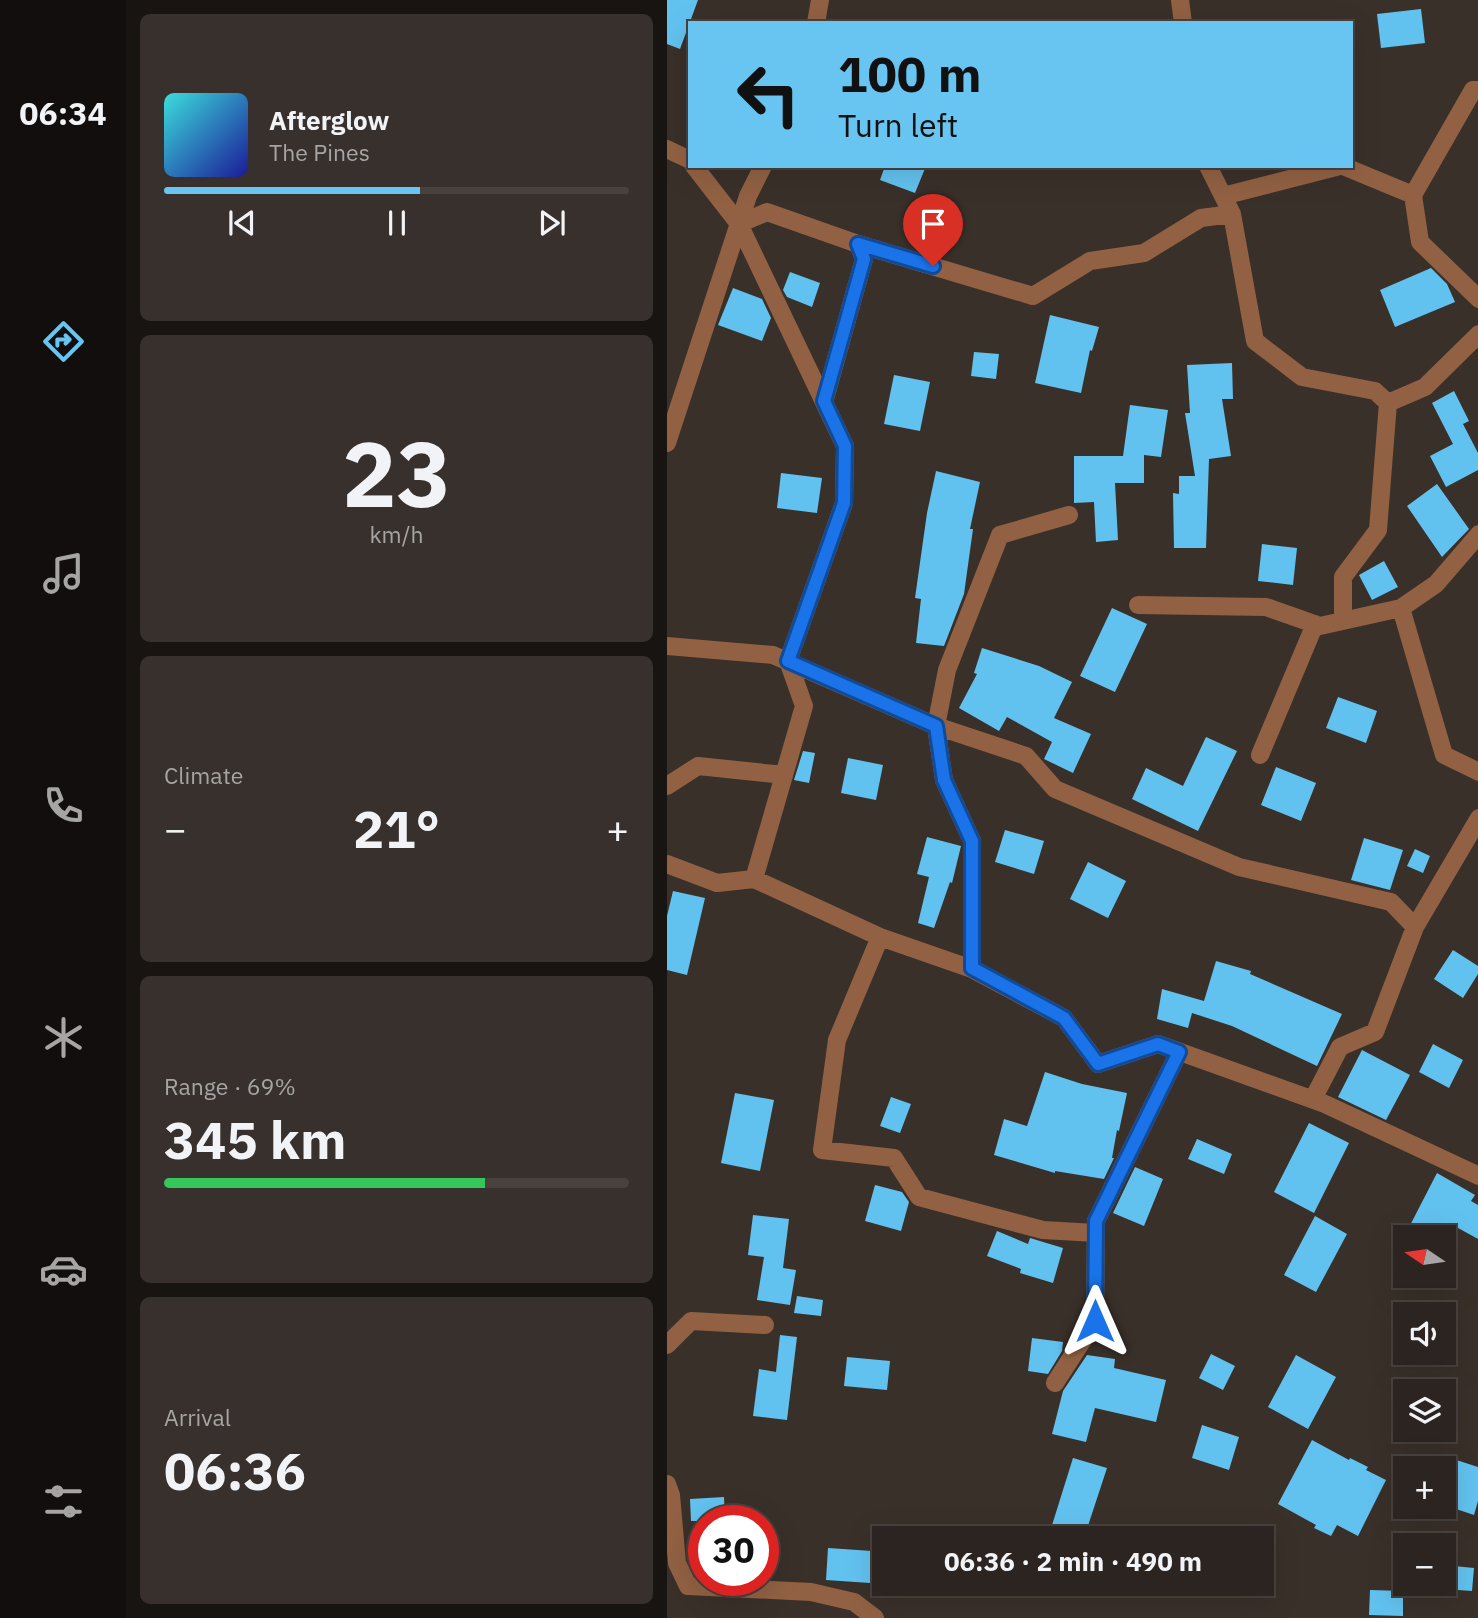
<!DOCTYPE html>
<html lang="en">
<head>
<meta charset="utf-8">
<style>
  body { margin:0; font-family:"IBM Plex Sans",sans-serif; background:#38302d; color:#f1f3f6; height:100vh; display:flex; flex-direction:column; font-size:26px; white-space:nowrap }
  * { box-sizing:border-box; margin:0 }
  p { font-size:23px; color:#a6a4a5 }
  .icon { flex:none; width:38px; height:38px; fill:none; stroke:currentColor; stroke-width:2; stroke-linecap:round; stroke-linejoin:round }
  .map { position:relative; flex:1; overflow:hidden }
  .details { display:flex; flex-direction:column; gap:14px; padding:14px; background:#181412; width:541px }
  .details>* { flex:none }
  .hud { position:absolute; left:21px; top:21px; width:665px; height:147px; border-radius:0px; box-shadow:0 7px 28px #0002,0 0 0 2px #48413e; background:#68c4f0; color:#111; overflow:hidden }
  .needle { width:46px; rotate:283deg }
  .buttons { position:absolute; left:726px; top:1225px; display:grid; gap:14px }
  .buttons a { display:grid; place-items:center; width:63px; height:63px; border-radius:0px; background:#2c2420; box-shadow:0 7px 28px #0002,0 0 0 2px #48413e; font-size:35px }
  .speed { position:absolute; left:21px; top:1505px; display:flex; gap:14px; font-size:35px; font-weight:700; text-align:center }
  .speed>* { display:grid; place-content:center; width:91px; height:91px; border-radius:50%; background:#2c2420; box-shadow:0 7px 28px #0002,0 0 0 2px #48413e; line-height:1 }
  .speed .limit { border:10px solid #d22; background:#fff; color:#111 }
  .pin { position:absolute; display:grid; place-items:center; width:60px; height:60px; color:#fff; margin:-72px -30px; border-radius:50% 50% 50% 0; rotate:-45deg; box-shadow:0 0 7px #0007 }
  .pin .icon { rotate:45deg }
  .me { position:absolute; width:77px; margin:-38px; rotate:0deg; stroke-linejoin:round; filter:drop-shadow(0 0 5px #0008) }
  .turn { display:flex; align-items:center; gap:24px; height:147px; padding:0 35px; font-size:32px }
  .turn .icon { width:91px; height:91px; stroke-width:2.5 }
  .turn b { display:block; font-size:49px; line-height:60px }
  .big { font-size:52px; font-weight:700; line-height:1.1 }
  .details .card { flex:1; display:flex; flex-direction:column; justify-content:center; gap:10px; min-width:0; padding:0 24px; border-radius:10px; background:#38302d }
  .details .dial { align-items:center; gap:0 }
  .dial b { font-size:91px; line-height:1 }
  .song { display:flex; align-items:center; gap:21px }
  .cover { width:84px; height:84px; border-radius:10px; background:linear-gradient(135deg,hsl(180 70% 55%),hsl(240 70% 35%)) }
  .played { height:7px; border-radius:4px; background:linear-gradient(90deg,#68c4f0 55%,#48413e 55%) }
  .keys { display:flex; justify-content:space-around; direction:ltr }
  .heat { display:flex; justify-content:space-between; align-items:center; font-size:38px; direction:ltr }
  .charge { height:10px; border-radius:5px; background:linear-gradient(90deg,#34c759 69%,#48413e 0) }
  .trip { position:absolute; left:205px; top:1526px; width:402px; height:70px; border-radius:0px; background:#2c2420; box-shadow:0 7px 28px #0002,0 0 0 2px #48413e; font-weight:700; line-height:70px; text-align:center }
  main { display:flex; flex:1; min-height:0 }
  .tabs { display:flex; flex-direction:column; width:126px; justify-content:space-around; align-items:center; background:#120e0d; color:#a6a4a5 }
  .tabs .icon { width:49px; height:49px }
  .tabs .current { color:#68c4f0 }
  .tabs b { font-size:32px; color:#f1f3f6 }
  .map>svg:first-child { display:block }
  .building { fill:#62c2ef }
  .lines { fill:none; stroke-linecap:round; stroke-linejoin:round }
  .minor { stroke:#926143; stroke-width:18 }
  .route-casing { stroke:#114b97; stroke-width:18 }
  .route { stroke:#1a73e8; stroke-width:12 }
</style>
</head>
<body>
<main>
<nav class="tabs">
<b>06:34</b>
<svg class="icon current" aria-label="directions" viewBox="0 0 24 24"><path d="M12 3l9 9-9 9-9-9zM9 14v-3h6M13 9l2 2-2 2"/></svg>
<svg class="icon" aria-label="music" viewBox="0 0 24 24"><path d="M9 18V5l10-2v13"/><circle cx="6" cy="18" r="3"/><circle cx="16" cy="16" r="3"/></svg>
<svg class="icon" aria-label="phone" viewBox="0 0 24 24"><path d="M5 4h4l2 5-3 2q2 4 5 5l2-3 5 2v4C11 20 4 13 5 4z"/></svg>
<svg class="icon" aria-label="climate" viewBox="0 0 24 24"><path d="M12 3v18M4 7l16 10M4 17L20 7"/></svg>
<svg class="icon" aria-label="car" viewBox="0 0 24 24"><path d="M5 17H2v-5l4-1 3-4h7l3 4 3 1v5h-3M9 17h6M6 11h13"/><circle cx="7" cy="17" r="2"/><circle cx="17" cy="17" r="2"/></svg>
<svg class="icon" aria-label="filters" viewBox="0 0 24 24"><path d="M4 7h16M4 17h16"/><circle cx="9" cy="7" r="2"/><circle cx="15" cy="17" r="2"/></svg>
</nav>
<section class="details">
<div class="card">
<div class="song"><i class="cover"></i><div><b>Afterglow</b><p>The Pines</p></div></div>
<div class="played"></div>
<div class="keys"><svg class="icon" aria-label="previous" viewBox="0 0 24 24"><path d="M18 5L8 12l10 7zM5 5v14"/></svg><svg class="icon" aria-label="pause" viewBox="0 0 24 24"><path d="M8 5v14M16 5v14"/></svg><svg class="icon" aria-label="next" viewBox="0 0 24 24"><path d="M6 5l10 7-10 7zM19 5v14"/></svg></div>
</div>
<div class="card dial"><b>23</b><p>km/h</p></div>
<div class="card"><p>Climate</p>
<div class="heat"><a>−</a><b class="big">21°</b><a>+</a></div>
</div>
<div class="card"><p>Range · 69%</p><b class="big">345 km</b><div class="charge"></div></div>
<div class="card"><p>Arrival</p><b class="big">06:36</b></div>
</section>
<div class="map">
<svg width="812" height="1618" viewBox="0 0 812 1618">
  <rect width="100%" height="100%" fill="#3a302a"/>
  <!-- building -->
  <path class="building" d="M 0,0 L 31,0 L 13,49 L 0,44 Z
    M 754,9 L 758,43 L 714,48 L 710,14 Z
    M 218,166 L 259,166 L 248,193 L 213,180 Z
    M 764,268 L 780,284 L 788,302 L 728,327 L 713,290 Z
    M 123,272 L 153,283 L 145,307 L 120,297 L 116,290 Z
    M 66,288 L 95,299 L 104,318 L 95,341 L 51,325 Z
    M 383,315 L 432,327 L 425,351 L 423,350 L 414,393 L 368,383 Z
    M 307,352 L 332,354 L 329,379 L 304,376 Z
    M 565,363 L 566,399 L 555,399 L 564,456 L 542,459 L 539,548 L 507,548 L 506,493 L 512,494 L 512,476 L 528,476 L 518,413 L 523,413 L 520,365 Z
    M 227,375 L 263,382 L 253,431 L 217,424 Z
    M 787,391 L 802,421 L 796,424 L 811,453 L 811,470 L 779,487 L 763,456 L 786,444 L 765,403 Z
    M 463,405 L 501,410 L 494,457 L 477,455 L 477,483 L 448,483 L 451,540 L 429,542 L 427,502 L 407,503 L 407,456 L 456,456 Z
    M 269,471 L 313,482 L 303,529 L 306,529 L 297,594 L 277,646 L 249,643 L 254,599 L 248,598 L 260,513 Z
    M 114,473 L 155,478 L 150,513 L 110,508 Z
    M 770,484 L 802,529 L 775,557 L 740,506 Z
    M 595,544 L 630,548 L 626,585 L 591,581 Z
    M 717,561 L 731,587 L 705,600 L 692,575 Z
    M 445,608 L 480,624 L 448,692 L 413,676 Z
    M 315,648 L 372,666 L 405,682 L 387,718 L 424,734 L 406,773 L 377,759 L 385,742 L 340,717 L 332,731 L 292,708 L 310,674 L 307,673 Z
    M 671,697 L 710,711 L 699,743 L 659,728 Z
    M 539,737 L 570,751 L 531,831 L 465,799 L 479,768 L 516,786 Z
    M 136,751 L 148,753 L 142,783 L 127,780 Z
    M 181,758 L 216,765 L 209,800 L 174,793 Z
    M 609,767 L 649,783 L 634,821 L 594,805 Z
    M 338,830 L 377,841 L 367,874 L 328,862 Z
    M 260,837 L 294,846 L 285,883 L 283,882 L 267,928 L 251,923 L 262,877 L 250,874 Z
    M 697,838 L 736,850 L 723,890 L 684,880 Z
    M 748,849 L 763,856 L 756,873 L 740,866 Z
    M 421,862 L 459,881 L 441,918 L 403,899 Z
    M 6,891 L 38,898 L 20,975 L 0,970 L 0,916 Z
    M 786,950 L 811,966 L 811,974 L 796,998 L 767,979 Z
    M 549,961 L 584,971 L 583,974 L 675,1014 L 650,1066 L 565,1026 L 525,1013 L 521,1028 L 490,1019 L 495,989 L 537,1001 Z
    M 766,1044 L 796,1060 L 782,1088 L 752,1072 Z
    M 695,1050 L 743,1075 L 719,1120 L 671,1097 Z
    M 378,1072 L 415,1084 L 460,1093 L 452,1131 L 450,1130 L 445,1158 L 447,1158 L 437,1179 L 388,1171 L 388,1173 L 327,1155 L 337,1119 L 360,1126 Z
    M 68,1093 L 107,1100 L 93,1171 L 54,1163 Z
    M 224,1097 L 244,1104 L 233,1133 L 213,1126 Z
    M 642,1123 L 682,1143 L 647,1213 L 607,1192 Z
    M 530,1139 L 565,1154 L 557,1174 L 521,1159 Z
    M 468,1167 L 496,1179 L 477,1226 L 446,1213 Z
    M 770,1173 L 808,1195 L 804,1201 L 811,1205 L 811,1239 L 782,1223 L 775,1237 L 737,1237 Z
    M 208,1185 L 235,1192 L 242,1202 L 234,1231 L 198,1221 Z
    M 86,1215 L 122,1219 L 116,1268 L 129,1270 L 123,1305 L 90,1300 L 97,1257 L 81,1255 Z
    M 648,1216 L 680,1234 L 649,1292 L 617,1275 Z
    M 330,1231 L 361,1244 L 363,1238 L 396,1248 L 386,1283 L 353,1273 L 354,1269 L 320,1256 Z
    M 130,1296 L 156,1300 L 154,1316 L 127,1313 Z
    M 113,1335 L 130,1337 L 120,1420 L 86,1416 L 92,1369 L 109,1372 Z
    M 365,1338 L 396,1342 L 395,1351 L 381,1374 L 361,1371 Z
    M 544,1354 L 568,1366 L 556,1390 L 532,1378 Z
    M 420,1355 L 448,1359 L 447,1368 L 499,1380 L 489,1422 L 428,1408 L 419,1442 L 385,1434 L 396,1391 Z
    M 629,1355 L 669,1377 L 641,1429 L 601,1407 Z
    M 180,1357 L 223,1361 L 220,1390 L 177,1386 Z
    M 535,1425 L 572,1437 L 562,1470 L 525,1458 Z
    M 645,1440 L 682,1460 L 683,1458 L 701,1467 L 699,1470 L 719,1480 L 691,1536 L 670,1525 L 664,1536 L 647,1528 L 649,1525 L 611,1504 Z
    M 777,1456 L 811,1467 L 811,1501 L 807,1515 L 777,1505 Z
    M 406,1458 L 440,1468 L 417,1538 L 381,1538 Z
    M 57,1497 L 58,1521 L 24,1521 L 23,1499 Z
    M 161,1548 L 205,1551 L 203,1583 L 159,1580 Z
    M 777,1565 L 807,1568 L 805,1591 L 777,1589 Z
    M 703,1590 L 736,1591 L 736,1616 L 702,1615 Z"/>
  <g class="lines">
    <!-- minor -->
    <path class="minor" d="M 513,0 L 516,23
      M 149,23 L 153,0
      M 0,149 L 23,160
      M 27,166 L 72,224 L 178,446 L 177,503 L 121,661 L 137,706 L 87,879
      M 541,166 L 565,214 L 588,341 L 635,377 L 708,391 L 721,403
      M 676,166 L 746,195 L 753,242 L 812,299
      M 746,195 L 806,90 L 812,90
      M 556,196 L 673,166
      M 72,224 L 100,212 L 191,244 L 366,296 L 423,261 L 477,253 L 534,218 L 565,214
      M 157,402 L 197,259 L 191,244
      M 0,443 L 81,196 L 96,166
      M 471,605 L 599,607 L 653,626 L 734,608 L 769,584 L 812,534
      M 734,608 L 777,755 L 812,772
      M 676,621 L 676,577 L 711,530 L 721,403 L 758,387 L 812,334
      M 0,646 L 106,655 L 269,726 L 359,756 L 388,789 L 572,867 L 724,902 L 748,927
      M 593,755 L 648,624
      M 0,786 L 31,766 L 117,775
      M 0,864 L 50,883 L 87,879 L 213,937 L 305,969 L 397,1018 L 431,1064 L 491,1044 L 658,1104 L 812,1176
      M 213,937 L 170,1040 L 155,1150 L 227,1158 L 252,1197 L 376,1230 L 429,1233
      M 305,969 L 305,841 L 277,780 L 269,726 L 280,670 L 333,535 L 402,515
      M 646,1099 L 673,1047 L 708,1032 L 748,927 L 812,818
      M 0,1345 L 24,1321 L 98,1325
      M 388,1383 L 428,1321 L 429,1221 L 512,1052
      M 0,1484 L 4,1495 L 10,1563 L 21,1586 L 144,1592 L 187,1602 L 208,1618"/>
  </g>
  <g class="lines">
    <!-- route casing -->
    <g class="route-casing">
      <path id="route" d="M 266,266 L 191,244 L 197,259 L 157,401 L 178,446 L 177,503 L 121,661 L 269,726 L 277,780 L 305,841 L 305,968 L 397,1018 L 431,1064 L 491,1044 L 512,1052 L 429,1221 L 428,1321"/>
    </g>
    <!-- route -->
    <use href="#route" class="route"/>
  </g>
</svg>
<div class="buttons">
<a><svg class="needle" viewBox="-14 -14 28 28"><path d="M0-13l5 13h-10z" fill="#e53935"/><path d="M0 13l5-13h-10z" fill="#a6a4a5"/></svg></a>
<a><svg class="icon" aria-label="sound" viewBox="0 0 24 24"><path d="M4 9h4l5-4v14l-5-4H4zM17 9q2 3 0 6"/></svg></a>
<a><svg class="icon" aria-label="layers" viewBox="0 0 24 24"><path d="M12 4l9 5-9 5-9-5zM3 14l9 5 9-5"/></svg></a>
<a>+</a>
<a>−</a>
</div>
<div class="speed"><div class="limit">30</div></div>
<div class="pin" style="left:266px;top:266px;background:#d93025"><svg class="icon" aria-label="arrive" viewBox="0 0 24 24"><path d="M6 21V4h12l-3 4 3 4H6"/></svg></div>
<svg class="me" style="left:428px;top:1321px" viewBox="-20 -20 40 40"><path d="M0-17L14 15 0 8-14 15z" fill="#1a73e8" stroke="#fff" stroke-width="4"/></svg>
<div class="trip">06:36 · 2 min · 490 m</div>
<div class="hud">
<div class="turn"><svg class="icon" aria-label="left" viewBox="0 0 24 24"><path d="M17 20v-9H6M10 6l-5 5 5 5"/></svg><div><b>100 m</b>Turn left</div></div>
</div>
</div>
</main>
</body>
</html>
